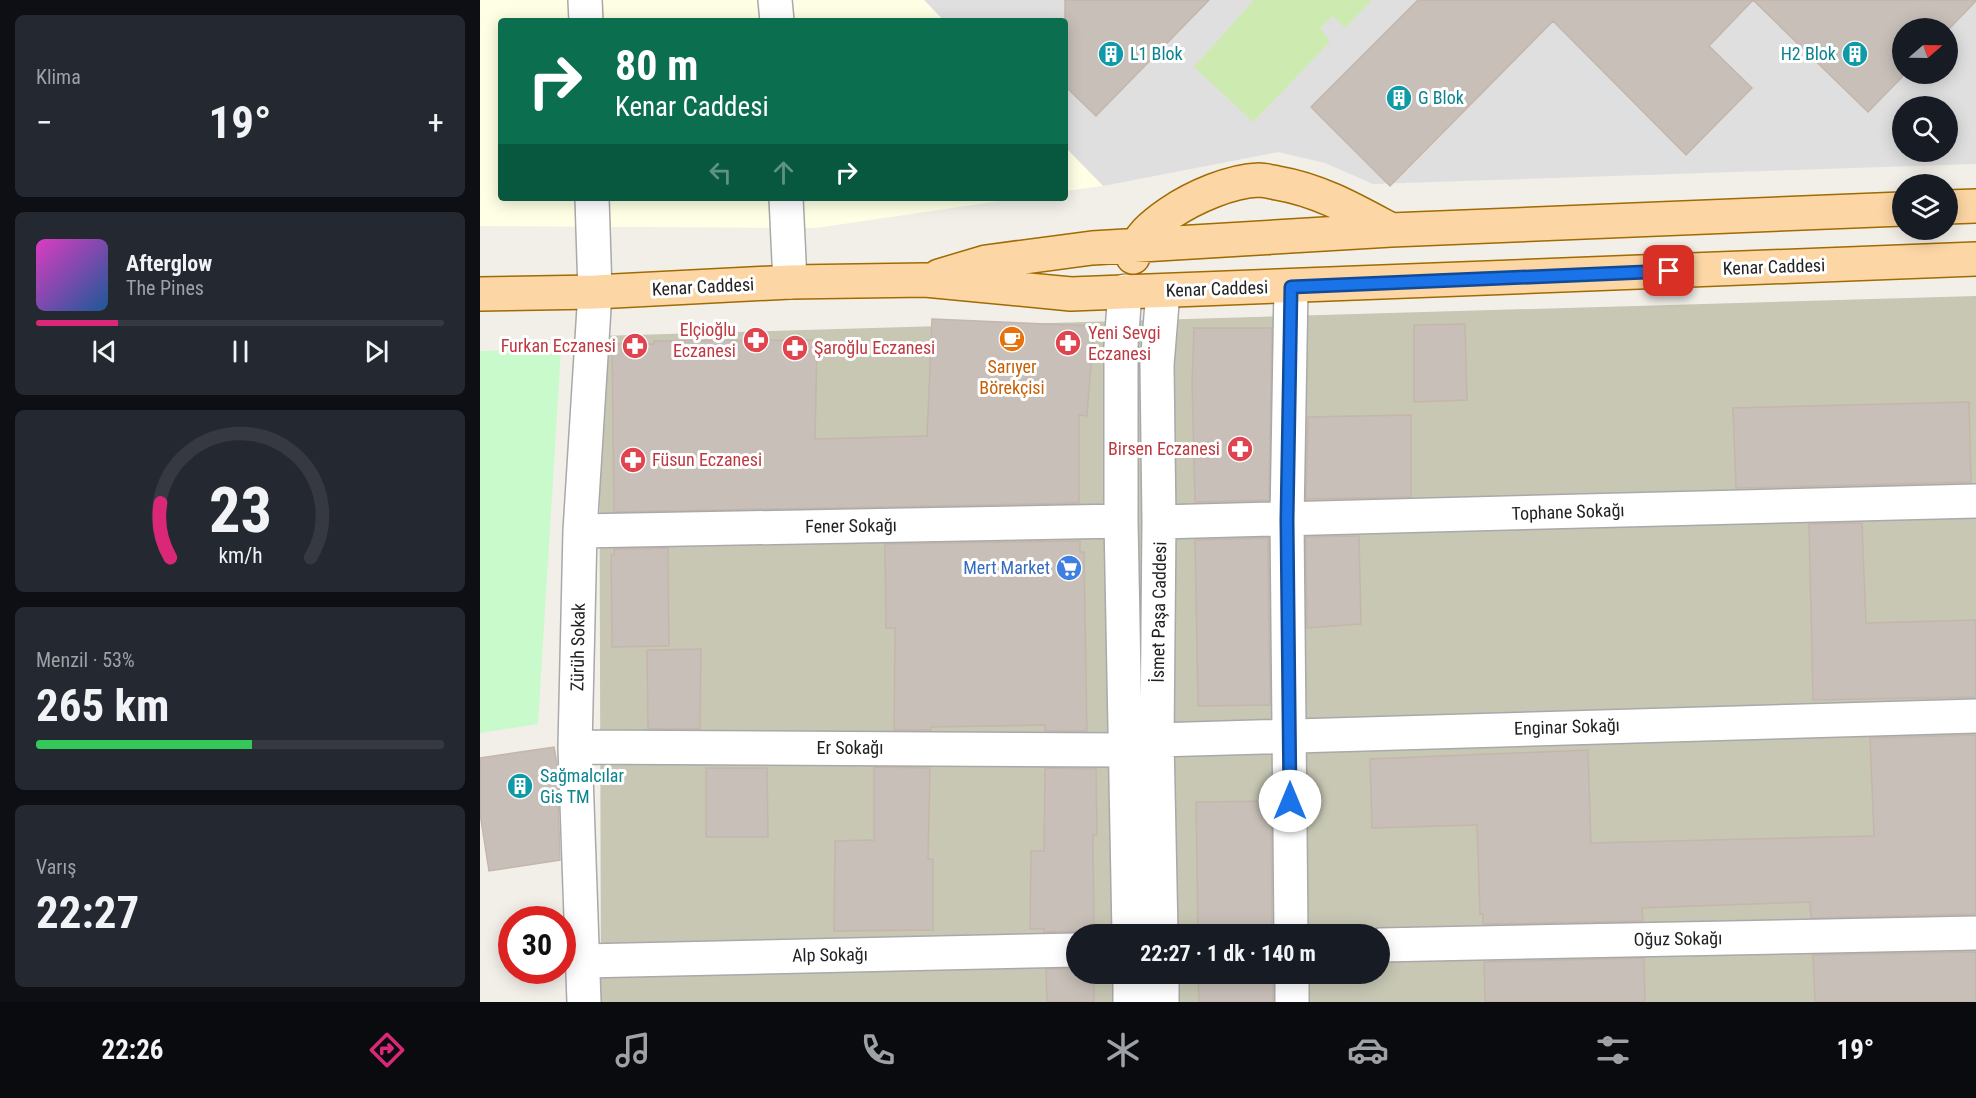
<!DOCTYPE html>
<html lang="tr">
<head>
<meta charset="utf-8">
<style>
  body { margin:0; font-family:"Roboto Condensed",sans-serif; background:#242831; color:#f1f3f6; height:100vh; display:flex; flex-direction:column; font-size:22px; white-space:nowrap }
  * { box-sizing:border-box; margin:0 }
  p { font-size:20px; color:#9ea1a6 }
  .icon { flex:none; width:33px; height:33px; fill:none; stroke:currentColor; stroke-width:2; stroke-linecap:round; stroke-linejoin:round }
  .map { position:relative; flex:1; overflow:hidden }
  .panel { display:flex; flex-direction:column; gap:15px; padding:15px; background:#0d0f14; width:480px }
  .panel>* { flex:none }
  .hud { position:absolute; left:18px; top:18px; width:570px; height:183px; border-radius:6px; box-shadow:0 3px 15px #0003; background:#0b6e4f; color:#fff; overflow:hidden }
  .needle { width:39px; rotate:70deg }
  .fabs { position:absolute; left:1412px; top:18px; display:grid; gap:12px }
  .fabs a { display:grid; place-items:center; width:66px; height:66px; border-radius:50%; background:#171b24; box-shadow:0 3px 15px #0003; font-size:30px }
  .speed { position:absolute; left:18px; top:906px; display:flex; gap:12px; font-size:30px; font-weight:700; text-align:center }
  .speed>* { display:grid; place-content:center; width:78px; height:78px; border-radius:50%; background:#171b24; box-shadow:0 3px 15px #0003; line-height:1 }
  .speed .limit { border:9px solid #d22; background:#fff; color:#111 }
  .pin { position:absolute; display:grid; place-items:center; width:51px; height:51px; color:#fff; margin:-26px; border-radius:12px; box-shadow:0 3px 9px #0006 }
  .me { position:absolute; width:66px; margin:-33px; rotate:0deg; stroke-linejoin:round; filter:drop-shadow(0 0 4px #0008) }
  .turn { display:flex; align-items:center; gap:21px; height:126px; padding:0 18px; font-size:27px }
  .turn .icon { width:78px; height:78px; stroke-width:2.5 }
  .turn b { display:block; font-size:42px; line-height:51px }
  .lanes { display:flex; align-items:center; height:57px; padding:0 18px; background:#0003; justify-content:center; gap:30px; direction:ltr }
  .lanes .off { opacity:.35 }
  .big { font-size:45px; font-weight:700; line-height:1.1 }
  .panel .tile { flex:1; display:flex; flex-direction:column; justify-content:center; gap:9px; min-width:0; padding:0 21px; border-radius:9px; background:#242831 }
  .panel .dial { align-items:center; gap:0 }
  .dial svg { height:156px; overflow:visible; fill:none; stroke:#363941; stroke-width:7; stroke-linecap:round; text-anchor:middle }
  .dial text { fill:#f1f3f6; stroke:none }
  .song { display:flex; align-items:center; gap:18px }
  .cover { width:72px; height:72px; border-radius:9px; background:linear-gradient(135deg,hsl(310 70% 55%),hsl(210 70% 35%)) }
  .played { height:6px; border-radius:3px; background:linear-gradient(90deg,#db2777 20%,#363941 20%) }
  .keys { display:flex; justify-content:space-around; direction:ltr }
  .heat { display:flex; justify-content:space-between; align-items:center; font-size:33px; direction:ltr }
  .charge { height:9px; border-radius:4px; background:linear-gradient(90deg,#34c759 53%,#363941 0) }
  .trip { position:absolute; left:586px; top:924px; width:324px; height:60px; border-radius:30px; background:#171b24; box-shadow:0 3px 15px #0003; font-weight:700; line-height:60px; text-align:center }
  .dock { display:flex; height:96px; justify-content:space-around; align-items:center; background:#090b0e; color:#9ea1a6 }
  .dock .icon { width:42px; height:42px }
  .dock .on { color:#db2777 }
  .dock b { font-size:27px; color:#f1f3f6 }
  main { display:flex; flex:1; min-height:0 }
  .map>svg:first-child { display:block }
  .residential { fill:#e0dfdf; fill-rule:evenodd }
  .education { fill:#ffffe5 }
  .construction { fill:#c7c7b4; fill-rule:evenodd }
  .grass { fill:#cdebb0 }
  .park { fill:#c8facc }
  .building { fill:#c7bfb8; stroke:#c4b6ab; stroke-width:1.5 }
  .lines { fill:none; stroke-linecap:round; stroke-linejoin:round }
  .minor-casing { stroke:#a9a9a9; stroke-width:36 }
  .major-casing { stroke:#a06b00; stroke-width:36 }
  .minor { stroke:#fff; stroke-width:33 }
  .major { stroke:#fcd6a4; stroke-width:33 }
  .route-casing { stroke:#114b97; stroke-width:15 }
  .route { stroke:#1a73e8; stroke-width:10 }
  .labels { text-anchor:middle; stroke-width:6; stroke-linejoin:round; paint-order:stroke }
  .culture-label { font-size:18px; fill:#0d838f; stroke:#fff; text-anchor:start }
  .street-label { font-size:18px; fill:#222; stroke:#fff }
  .health-label { font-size:18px; fill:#be3a42; stroke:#fff; text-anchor:end }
  .food-label { font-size:18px; fill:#c56008; stroke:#fff }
  .shop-label { font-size:18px; fill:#366cbe; stroke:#fff; text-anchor:end }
</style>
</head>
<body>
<main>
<section class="panel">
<div class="tile"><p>Klima</p>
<div class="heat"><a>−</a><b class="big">19°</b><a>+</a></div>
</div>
<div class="tile">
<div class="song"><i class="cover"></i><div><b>Afterglow</b><p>The Pines</p></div></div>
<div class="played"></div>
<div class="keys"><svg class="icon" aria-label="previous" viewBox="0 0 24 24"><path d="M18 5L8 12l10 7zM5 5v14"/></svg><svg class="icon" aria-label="pause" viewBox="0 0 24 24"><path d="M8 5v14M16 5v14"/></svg><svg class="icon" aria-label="next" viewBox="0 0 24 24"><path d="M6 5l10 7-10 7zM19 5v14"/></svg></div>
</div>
<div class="tile dial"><svg viewBox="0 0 100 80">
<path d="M14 69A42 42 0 1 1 86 69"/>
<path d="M14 69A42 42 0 0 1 9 41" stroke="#db2777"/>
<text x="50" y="56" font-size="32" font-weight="700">23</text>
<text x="50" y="72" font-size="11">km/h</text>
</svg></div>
<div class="tile"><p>Menzil · 53%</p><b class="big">265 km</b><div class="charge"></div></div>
<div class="tile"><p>Varış</p><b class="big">22:27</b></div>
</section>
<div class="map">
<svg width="1496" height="1002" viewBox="0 0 1496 1002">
  <rect width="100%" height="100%" fill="#f2efe9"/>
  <!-- residential -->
  <path class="residential" d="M 444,0 L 1496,0 L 1496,164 L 893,184 L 845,163 L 798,152 L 623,186 L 585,147 L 585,21 L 464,21 ZM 1422,28 L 1467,28 L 1467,74 L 1422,74 ZM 1422,106 L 1467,106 L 1467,152 L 1422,152 Z"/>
  <!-- education -->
  <path class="education" d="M 0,0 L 444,0 L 464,21 L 21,21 L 21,198 L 540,198 L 336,228 L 0,226 Z
    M 585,147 L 623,186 L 585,191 Z"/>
  <!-- construction -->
  <path class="construction" d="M 1496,296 L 1496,1002 L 121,1002 L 119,336 ZM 597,934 L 900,934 L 900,974 L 597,974 Z"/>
  <!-- grass -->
  <path class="grass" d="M 774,0 L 892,0 L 865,28 L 853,16 L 840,28 L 850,42 L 773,122 L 714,67 Z"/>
  <!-- park -->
  <path class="park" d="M 81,349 L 58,724 L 0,733 L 0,351 Z"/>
  <!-- building -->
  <path class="building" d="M 585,0 L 729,0 L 616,116 L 585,86 Z
    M 938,0 L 1496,0 L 1496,1 L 1467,31 L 1467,28 L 1422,28 L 1422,74 L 1425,74 L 1388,112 L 1273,0 L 1229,46 L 1272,88 L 1206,155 L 1073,21 L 910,186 L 831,107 Z
    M 452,319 L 614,326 L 607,416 L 599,415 L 599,503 L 134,512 L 132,344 L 174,344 L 174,341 L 337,340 L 335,439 L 447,436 Z
    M 985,324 L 987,400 L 934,402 L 934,325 Z
    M 714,328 L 792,328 L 789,500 L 715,502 L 712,382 Z
    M 1489,402 L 1491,482 L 1256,488 L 1253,408 Z
    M 931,415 L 931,497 L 826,499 L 828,417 Z
    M 1382,523 L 1386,623 L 1496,620 L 1496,697 L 1333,700 L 1329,524 Z
    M 879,536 L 881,624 L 827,628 L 826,537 Z
    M 788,538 L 790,705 L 718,706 L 715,540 Z
    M 600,541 L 600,552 L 604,552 L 607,731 L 565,731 L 565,725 L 451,727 L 451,730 L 414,730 L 415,628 L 406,628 L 405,544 Z
    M 188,548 L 189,646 L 132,647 L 131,555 L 134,555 L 134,549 Z
    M 221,649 L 220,729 L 168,729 L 167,650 Z
    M 1496,735 L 1496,914 L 1331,918 L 1330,902 L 1162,908 L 1163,921 L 1003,924 L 1003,914 L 1000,914 L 997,825 L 892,828 L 890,759 L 1108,750 L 1111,843 L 1394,836 L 1390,738 Z
    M 74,747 L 77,764 L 80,860 L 9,871 L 0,813 L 0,758 Z
    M 394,767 L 450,768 L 448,859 L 453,859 L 453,930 L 354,931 L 355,841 L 394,840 Z
    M 226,768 L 287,768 L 288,837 L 226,837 Z
    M 565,768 L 616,769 L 617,835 L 613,835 L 614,934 L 597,931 L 564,932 L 564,929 L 550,929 L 551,851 L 564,851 Z
    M 791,801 L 792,934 L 718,934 L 716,802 Z
    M 1496,952 L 1496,1002 L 1335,1002 L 1333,955 Z
    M 1164,958 L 1165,1002 L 1005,1002 L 1004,962 Z
    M 566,969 L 597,969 L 597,974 L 614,974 L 614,1002 L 567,1002 Z
    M 718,974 L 793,974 L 793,1002 L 719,1002 Z"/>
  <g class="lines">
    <!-- minor casing -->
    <g class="minor-casing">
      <path id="minor" d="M 105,0 L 106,21
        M 295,0 L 297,21
        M 306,198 L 310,282
        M 811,287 L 807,520 L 811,934
        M 645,291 L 641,346 L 641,521 L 649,934
        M 679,522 L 1496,501
        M 100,531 L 641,521
        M 677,740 L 1496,716
        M 95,747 L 645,750
        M 681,934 L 677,740 L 679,522 L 677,365 L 683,291
        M 900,945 L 1496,933
        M 104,961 L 597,950
        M 650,974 L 650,1002
        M 682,974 L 682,1002
        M 812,974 L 812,1002
        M 104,1002 L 95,747 L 100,531 L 115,292 L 112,198"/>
    </g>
    <!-- major casing -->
    <g class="major-casing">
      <path id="major" d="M 1467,207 L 1496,206
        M 653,257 C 657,237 674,224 690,213 C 714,197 750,181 779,180 C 785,180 792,182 797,183 C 839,190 874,210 911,230
        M 459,276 L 506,262 L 612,248 L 911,230 L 1422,209
        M 0,294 L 115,292 L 310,282 L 445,280 L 591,294 L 1496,259"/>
    </g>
    <!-- minor -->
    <use href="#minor" class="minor"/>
    <!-- major -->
    <use href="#major" class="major"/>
  </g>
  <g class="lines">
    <!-- route casing -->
    <g class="route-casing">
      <path id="route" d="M 810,801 L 807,520 L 811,287 L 1189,271"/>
    </g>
    <!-- route -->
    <use href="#route" class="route"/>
  </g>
  <!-- icons -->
  <defs>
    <g id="building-disc" transform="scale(1.35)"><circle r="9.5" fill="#0f9aa8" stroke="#fff"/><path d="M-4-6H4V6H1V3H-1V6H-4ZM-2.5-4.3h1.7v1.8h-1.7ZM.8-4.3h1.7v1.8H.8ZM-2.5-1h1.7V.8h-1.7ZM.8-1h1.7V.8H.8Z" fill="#fff"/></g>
    <g id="cafe-disc" transform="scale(1.35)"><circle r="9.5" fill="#e8710a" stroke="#fff"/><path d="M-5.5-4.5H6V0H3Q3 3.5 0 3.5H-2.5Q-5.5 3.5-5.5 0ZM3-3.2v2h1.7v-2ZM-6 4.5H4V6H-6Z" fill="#fff"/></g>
    <g id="pharmacy-disc" transform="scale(1.35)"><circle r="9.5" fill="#e0444e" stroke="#fff"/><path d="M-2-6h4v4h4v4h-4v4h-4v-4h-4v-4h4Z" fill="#fff"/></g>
    <g id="supermarket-disc" transform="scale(1.35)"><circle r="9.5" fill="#3f7fe0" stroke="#fff"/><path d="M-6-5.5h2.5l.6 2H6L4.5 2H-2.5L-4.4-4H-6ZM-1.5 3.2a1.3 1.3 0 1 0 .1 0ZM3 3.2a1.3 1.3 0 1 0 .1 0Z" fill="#fff"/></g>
  </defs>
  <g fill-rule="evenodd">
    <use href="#building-disc" x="631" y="54"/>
    <use href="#building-disc" x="1375" y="54"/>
    <use href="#building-disc" x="919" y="98"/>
    <use href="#cafe-disc" x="532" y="339"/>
    <use href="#pharmacy-disc" x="276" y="340"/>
    <use href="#pharmacy-disc" x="588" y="343"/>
    <use href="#pharmacy-disc" x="155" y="346"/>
    <use href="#pharmacy-disc" x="315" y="348"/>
    <use href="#pharmacy-disc" x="760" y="449"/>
    <use href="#pharmacy-disc" x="153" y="460"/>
    <use href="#supermarket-disc" x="589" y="568"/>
    <use href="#building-disc" x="40" y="786"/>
  </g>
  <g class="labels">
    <!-- culture labels -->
    <g class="culture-label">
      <text x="650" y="60">L1 Blok</text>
      <text x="1356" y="60" text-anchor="end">H2 Blok</text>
      <text x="938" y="104">G Blok</text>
      <text x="60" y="782">Sağmalcılar<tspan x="60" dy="21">Gis TM</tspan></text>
    </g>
    <!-- street labels -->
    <g class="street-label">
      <text transform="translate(1294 267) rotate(-2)" y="6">Kenar Caddesi</text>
      <text transform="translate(223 287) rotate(-3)" y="6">Kenar Caddesi</text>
      <text transform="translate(737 289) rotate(-2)" y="6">Kenar Caddesi</text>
      <text transform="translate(1088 512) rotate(-2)" y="6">Tophane Sokağı</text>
      <text transform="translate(371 526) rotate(-1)" y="6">Fener Sokağı</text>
      <text transform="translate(679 612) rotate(-89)" y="6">İsmet Paşa Caddesi</text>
      <text transform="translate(98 647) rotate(-89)" y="6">Zürüh Sokak</text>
      <text transform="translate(1087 727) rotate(-2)" y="6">Enginar Sokağı</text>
      <text x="370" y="754">Er Sokağı</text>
      <text transform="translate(1198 939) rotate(-1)" y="6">Oğuz Sokağı</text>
      <text transform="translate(350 955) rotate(-1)" y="6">Alp Sokağı</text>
    </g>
    <!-- health labels -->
    <g class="health-label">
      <text x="256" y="336">Elçioğlu<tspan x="256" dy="21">Eczanesi</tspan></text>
      <text x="608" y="339" text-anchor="start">Yeni Sevgi<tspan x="608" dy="21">Eczanesi</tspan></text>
      <text x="136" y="352">Furkan Eczanesi</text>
      <text x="334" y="354" text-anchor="start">Şaroğlu Eczanesi</text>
      <text x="740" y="455">Birsen Eczanesi</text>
      <text x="172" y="466" text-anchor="start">Füsun Eczanesi</text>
    </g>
    <!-- food labels -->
    <g class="food-label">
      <text x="532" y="373">Sarıyer<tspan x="532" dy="21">Börekçisi</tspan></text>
    </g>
    <!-- shop labels -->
    <g class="shop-label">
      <text x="570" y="574">Mert Market</text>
    </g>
  </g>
</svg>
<div class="fabs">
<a><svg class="needle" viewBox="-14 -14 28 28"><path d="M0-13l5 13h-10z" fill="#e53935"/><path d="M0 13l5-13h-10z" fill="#9ea1a6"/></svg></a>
<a><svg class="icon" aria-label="search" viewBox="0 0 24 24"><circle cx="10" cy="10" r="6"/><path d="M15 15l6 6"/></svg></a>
<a><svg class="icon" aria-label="layers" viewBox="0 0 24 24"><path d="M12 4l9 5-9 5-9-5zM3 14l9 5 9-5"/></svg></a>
</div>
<div class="speed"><div class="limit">30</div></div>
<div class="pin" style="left:1189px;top:271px;background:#d93025"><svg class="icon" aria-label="arrive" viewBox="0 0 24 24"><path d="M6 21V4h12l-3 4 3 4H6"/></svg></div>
<svg class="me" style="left:810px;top:801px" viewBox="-20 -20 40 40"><circle r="19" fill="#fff"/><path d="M0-13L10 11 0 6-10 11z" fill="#1a73e8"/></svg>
<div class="trip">22:27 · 1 dk · 140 m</div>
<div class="hud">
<div class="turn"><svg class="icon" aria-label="right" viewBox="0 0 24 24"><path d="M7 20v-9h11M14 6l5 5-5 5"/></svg><div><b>80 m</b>Kenar Caddesi</div></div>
<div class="lanes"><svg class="icon off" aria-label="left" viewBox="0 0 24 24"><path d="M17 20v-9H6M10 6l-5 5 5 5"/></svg><svg class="icon off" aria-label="ahead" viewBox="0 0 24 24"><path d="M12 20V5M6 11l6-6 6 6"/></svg><svg class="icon" aria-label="right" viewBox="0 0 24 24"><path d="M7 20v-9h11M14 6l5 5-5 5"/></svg></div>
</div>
</div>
</main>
<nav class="dock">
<b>22:26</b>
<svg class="icon on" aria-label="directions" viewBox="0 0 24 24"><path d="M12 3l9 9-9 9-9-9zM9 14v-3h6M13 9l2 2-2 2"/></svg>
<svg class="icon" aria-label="music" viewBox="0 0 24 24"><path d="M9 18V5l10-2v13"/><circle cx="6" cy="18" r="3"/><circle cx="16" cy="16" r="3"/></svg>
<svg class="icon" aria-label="phone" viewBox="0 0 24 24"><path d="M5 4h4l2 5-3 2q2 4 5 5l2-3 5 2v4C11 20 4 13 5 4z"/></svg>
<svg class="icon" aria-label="climate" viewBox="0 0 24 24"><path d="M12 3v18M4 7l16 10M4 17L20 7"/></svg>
<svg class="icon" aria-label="car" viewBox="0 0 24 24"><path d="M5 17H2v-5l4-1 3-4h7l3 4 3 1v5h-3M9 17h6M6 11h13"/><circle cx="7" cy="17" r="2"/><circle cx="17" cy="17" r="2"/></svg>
<svg class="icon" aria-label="filters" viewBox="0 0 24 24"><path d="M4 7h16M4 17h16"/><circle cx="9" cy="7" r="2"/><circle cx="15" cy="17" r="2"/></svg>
<b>19°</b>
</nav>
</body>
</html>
